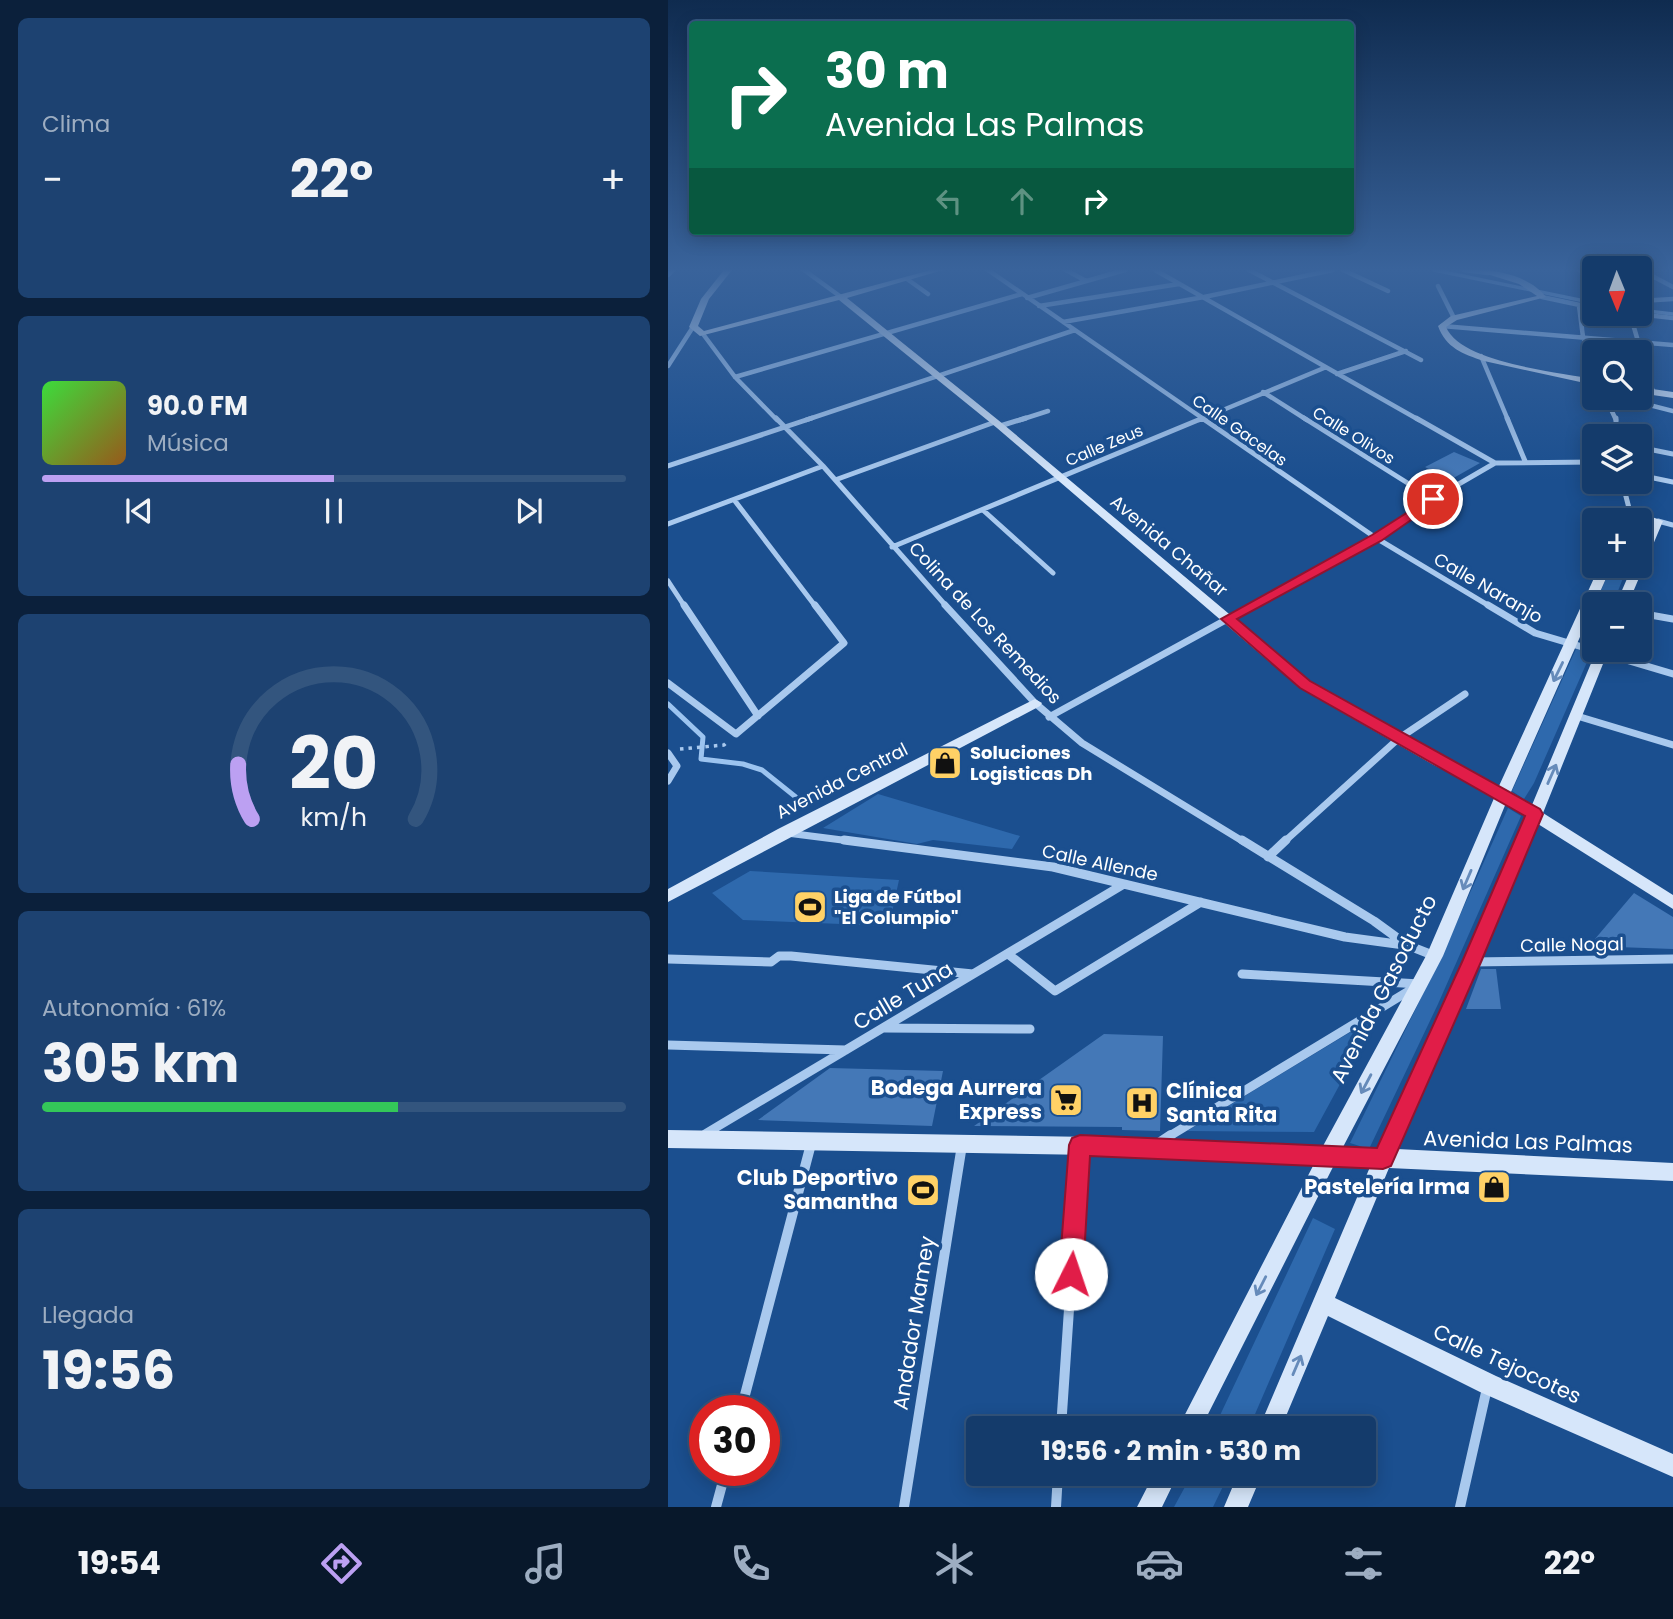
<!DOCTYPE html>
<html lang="es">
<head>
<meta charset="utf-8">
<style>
  body { margin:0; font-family:Poppins,sans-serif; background:#1d4271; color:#f1f3f6; height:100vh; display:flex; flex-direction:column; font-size:26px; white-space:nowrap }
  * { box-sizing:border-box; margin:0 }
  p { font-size:23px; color:#9dadc1 }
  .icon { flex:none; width:38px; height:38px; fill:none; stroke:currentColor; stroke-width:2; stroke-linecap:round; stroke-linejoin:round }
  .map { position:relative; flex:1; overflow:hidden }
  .drawer { display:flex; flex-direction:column; gap:18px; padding:18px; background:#0b203b; width:668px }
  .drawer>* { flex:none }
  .hud { position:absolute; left:21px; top:21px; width:665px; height:214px; border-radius:7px; box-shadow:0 4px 18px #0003,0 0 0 2px #33557e; background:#0b6e4f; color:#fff; overflow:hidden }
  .needle { width:46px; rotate:179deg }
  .fabs { position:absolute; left:914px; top:256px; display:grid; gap:14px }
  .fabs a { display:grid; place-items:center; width:70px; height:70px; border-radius:7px; background:#143b6b; box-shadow:0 4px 18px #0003,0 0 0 2px #33557e; font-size:35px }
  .speed { position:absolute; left:21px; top:1395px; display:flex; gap:14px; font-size:35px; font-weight:700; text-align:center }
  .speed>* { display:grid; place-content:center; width:91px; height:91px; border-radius:50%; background:#143b6b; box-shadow:0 4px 18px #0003,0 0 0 2px #33557e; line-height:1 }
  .speed .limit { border:10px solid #d22; background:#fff; color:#111 }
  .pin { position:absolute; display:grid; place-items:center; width:60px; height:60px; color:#fff; margin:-30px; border:4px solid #fff; border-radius:50%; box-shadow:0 2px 7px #0007 }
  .me { position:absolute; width:77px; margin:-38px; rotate:4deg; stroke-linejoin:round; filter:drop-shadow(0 0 5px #0008) }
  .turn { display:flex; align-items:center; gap:24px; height:147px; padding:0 21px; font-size:32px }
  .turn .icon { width:91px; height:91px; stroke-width:2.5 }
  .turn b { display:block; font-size:49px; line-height:60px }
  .lanes { display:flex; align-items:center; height:66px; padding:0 21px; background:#0003; justify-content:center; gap:35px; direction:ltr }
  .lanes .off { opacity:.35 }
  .big { font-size:52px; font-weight:700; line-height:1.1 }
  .drawer .widget { flex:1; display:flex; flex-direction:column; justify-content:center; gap:10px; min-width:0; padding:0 24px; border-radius:10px; background:#1d4271 }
  .drawer .dial { align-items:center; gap:0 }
  .dial svg { height:182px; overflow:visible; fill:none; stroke:#33557e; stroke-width:7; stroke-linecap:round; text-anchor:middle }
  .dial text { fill:#f1f3f6; stroke:none }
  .song { display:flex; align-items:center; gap:21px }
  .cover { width:84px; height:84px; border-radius:10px; background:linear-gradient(135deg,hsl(120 70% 55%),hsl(30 70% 35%)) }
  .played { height:7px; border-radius:4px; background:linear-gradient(90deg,#bca0f2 50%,#33557e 50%) }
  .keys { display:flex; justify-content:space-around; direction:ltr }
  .heat { display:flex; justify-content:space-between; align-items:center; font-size:38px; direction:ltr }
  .charge { height:10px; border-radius:5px; background:linear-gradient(90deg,#34c759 61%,#33557e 0) }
  .trip { position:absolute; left:298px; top:1416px; width:410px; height:70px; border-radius:7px; background:#143b6b; box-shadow:0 4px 18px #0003,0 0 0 2px #33557e; font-weight:700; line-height:70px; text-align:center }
  .dock { display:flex; height:112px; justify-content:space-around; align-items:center; background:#08182b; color:#9dadc1 }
  .dock .icon { width:49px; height:49px }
  .dock .active { color:#bca0f2 }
  .dock b { font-size:32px; color:#f1f3f6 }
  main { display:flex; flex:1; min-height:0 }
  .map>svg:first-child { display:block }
  .green { fill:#2e69ad }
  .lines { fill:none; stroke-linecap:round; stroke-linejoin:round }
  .stream-far1 { stroke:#9cc4f0; stroke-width:3.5 }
  .stream { stroke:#9cc4f0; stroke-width:5 }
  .building { fill:#4478b7 }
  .path { stroke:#a9c9ee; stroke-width:3.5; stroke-dasharray:3.5 5; stroke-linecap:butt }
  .street-far4 { stroke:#a9c9ee; stroke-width:4.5 }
  .street-far3 { stroke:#a9c9ee; stroke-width:5 }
  .street-far2 { stroke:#a9c9ee; stroke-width:7 }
  .street-far1 { stroke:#a9c9ee; stroke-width:9 }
  .street { stroke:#a9c9ee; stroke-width:10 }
  .secondary { fill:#d6e6fa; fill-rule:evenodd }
  .oneway { stroke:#668bba }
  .route { fill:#e11d48; stroke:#92132f; stroke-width:2 }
  .labels { text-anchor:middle; stroke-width:7; stroke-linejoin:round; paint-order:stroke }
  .far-street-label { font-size:16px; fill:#fff; stroke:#1b4f8f }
  .street-label { font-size:18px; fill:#fff; stroke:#1b4f8f }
  .poi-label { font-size:18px; font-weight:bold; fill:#fff; stroke:#1b4f8f; text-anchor:start }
  .near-street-label { font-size:21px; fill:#fff; stroke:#1b4f8f }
  .near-poi-label { font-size:21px; font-weight:bold; fill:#fff; stroke:#1b4f8f; text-anchor:end }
</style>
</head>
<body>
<main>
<section class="drawer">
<div class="widget"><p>Clima</p>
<div class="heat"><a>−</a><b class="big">22°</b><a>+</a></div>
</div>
<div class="widget">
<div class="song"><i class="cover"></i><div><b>90.0 FM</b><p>Música</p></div></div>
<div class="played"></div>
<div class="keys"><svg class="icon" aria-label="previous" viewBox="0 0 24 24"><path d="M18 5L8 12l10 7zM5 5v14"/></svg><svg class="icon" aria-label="pause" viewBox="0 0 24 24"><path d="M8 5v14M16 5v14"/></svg><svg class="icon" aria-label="next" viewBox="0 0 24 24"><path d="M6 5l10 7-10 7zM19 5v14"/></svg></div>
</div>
<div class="widget dial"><svg viewBox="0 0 100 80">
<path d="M14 69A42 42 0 1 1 86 69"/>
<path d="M14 69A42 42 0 0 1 8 45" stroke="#bca0f2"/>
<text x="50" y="56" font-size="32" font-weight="700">20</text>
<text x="50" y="72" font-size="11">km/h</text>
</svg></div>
<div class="widget"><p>Autonomía · 61%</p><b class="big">305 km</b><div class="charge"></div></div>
<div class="widget"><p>Llegada</p><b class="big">19:56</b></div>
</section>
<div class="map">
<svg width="1005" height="1507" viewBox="0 0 1005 1507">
  <rect width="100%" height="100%" fill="#1b4f8f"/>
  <!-- green -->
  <path class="green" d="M 944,565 L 960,565 L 945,604 L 927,604 Z
    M 908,649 L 923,653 L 866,783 L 856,799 L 844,791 Z
    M 210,794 L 352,836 L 344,849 L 265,840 L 249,844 L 155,828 Z
    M 840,808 L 853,816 L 770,1004 L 701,1149 L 682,1143 L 775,953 Z
    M 82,871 L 231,880 L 221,926 L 75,920 L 44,893 Z
    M 709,1016 L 646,1132 L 519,1131 Z
    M 645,1218 L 667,1229 L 581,1428 L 546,1428 Z
    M 524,1474 L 561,1474 L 545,1507 L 506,1507 Z"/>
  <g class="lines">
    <!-- stream-far1 -->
    <path class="stream-far1" d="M 766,270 L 926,303
      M 971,310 L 1005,314"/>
    <!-- stream -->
    <path class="stream" d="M 0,704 L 35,737 L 33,759 L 75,764 L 94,770 L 129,798"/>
  </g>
  <!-- building -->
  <path class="building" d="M 786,452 L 812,463 L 782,480 L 757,467 Z
    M 966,893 L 1005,917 L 1005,949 L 921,946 Z
    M 813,969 L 828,969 L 833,1009 L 798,1009 Z
    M 436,1034 L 495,1036 L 492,1131 L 454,1130 L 454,1127 L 306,1126 Z
    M 162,1068 L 275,1071 L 264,1126 L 90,1120 Z"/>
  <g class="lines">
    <!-- path -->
    <path class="path" d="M 12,749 L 56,745 L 59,742"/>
    <!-- street-far4 -->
    <path class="street-far4" d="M 136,270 L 173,297
      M 320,270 L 537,420
      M 398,270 L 418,281
      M 487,270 L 751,420
      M 581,270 L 753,360
      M 675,270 L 720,291
      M 796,270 L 820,273
      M 911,270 L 926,278
      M 973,270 L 1005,287
      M 0,275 L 5,270
      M 239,279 L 260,294
      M 770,286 L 786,318
      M 874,297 L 926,308
      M 359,298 L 457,270
      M 971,301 L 1005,299
      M 371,306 L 511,284
      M 911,306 L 915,337 L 926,361
      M 960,313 L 1005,318
      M 962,314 L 985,392
      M 395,322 L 536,297 L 665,270
      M 774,326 L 1005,345
      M 35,334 L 67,377 L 109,420
      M 813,356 L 840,420
      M 0,366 L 25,327
      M 669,374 L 738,351
      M 67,377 L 354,294
      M 595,392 L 639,420
      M 950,397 L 1005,411
      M 138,420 L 407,330
      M 352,420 L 380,411
      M 531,420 L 656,368
      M 948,420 L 941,405 L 949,397"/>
    <!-- street-far3 -->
    <path class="street-far3" d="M 108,418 L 155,466 L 279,607
      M 534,418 L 708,538 L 823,607
      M 636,418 L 765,499
      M 748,418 L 827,463
      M 839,418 L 857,461
      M 948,418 L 948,436
      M 332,426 L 358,418
      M 971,452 L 980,449 L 1005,454
      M 0,466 L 144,418
      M 971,475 L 1005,482
      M 167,480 L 327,422
      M 954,481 L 962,512
      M 67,501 L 148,607
      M 316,511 L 385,573
      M 990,521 L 1005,525
      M 0,524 L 155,466
      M 224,547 L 535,418
      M 0,581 L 17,607
      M 582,607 L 708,538 L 765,499 L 827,463 L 926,462"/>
    <!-- street-far2 -->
    <path class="street-far2" d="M 16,605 L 90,716
      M 277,605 L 367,703 L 414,743 L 576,842
      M 820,605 L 867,633 L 1005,674
      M 971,613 L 1005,619
      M 0,683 L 68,734 L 176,643 L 147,605
      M 909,716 L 1005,745
      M 381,717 L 585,605
      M 0,753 L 9,766 L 0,781
      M 119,833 L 190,842
      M 616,842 L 730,739 L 797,694"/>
    <!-- street-far1 -->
    <path class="street-far1" d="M 176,840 L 385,867 L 677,937 L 736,945
      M 574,840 L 706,921 L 739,945 L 767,956
      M 600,857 L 618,840
      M 340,954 L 387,991 L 533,902
      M 0,959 L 103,962 L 111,956 L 123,956 L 305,974
      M 804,962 L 1005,959
      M 574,974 L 752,984
      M 216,1028 L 362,1029
      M 0,1045 L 178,1050
      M 37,1134 L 456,884
      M 500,1137 L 744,989"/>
    <!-- street -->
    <path class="street" d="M 491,1143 L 503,1135
      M 73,1410 L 143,1144
      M 393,1428 L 412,1146
      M 48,1507 L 58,1470
      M 236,1507 L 294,1145
      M 388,1507 L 390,1474
      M 792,1507 L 819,1388"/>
    <!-- secondary -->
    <path class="secondary" d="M 56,270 L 64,270 L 41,299 L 30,326 L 36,331 L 263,270 L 275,270 L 179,298 L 335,424 L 642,682 L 774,758 L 831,786 L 932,565 L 944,565 L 843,792 L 864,805 L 929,649 L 941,649 L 875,813 L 1005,895 L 1005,909 L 870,824 L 812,962 L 729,1149 L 1005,1163 L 1005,1181 L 721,1168 L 667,1298 L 828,1376 L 1005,1454 L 1005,1477 L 812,1392 L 660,1316 L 613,1428 L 591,1428 L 702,1167 L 666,1165 L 533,1428 L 510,1428 L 646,1164 L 484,1156 L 0,1148 L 0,1130 L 484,1138 L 655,1146 L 759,954 L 827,796 L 764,764 L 632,688 L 329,428 L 171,300 L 32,336 L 21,327 L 33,299 ZM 838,803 L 859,816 L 796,962 L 710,1149 L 675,1147 L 775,956 Z
      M 806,270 C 830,269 863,277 878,297 L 789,320 L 778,327 C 793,363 890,372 926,379 L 926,385 L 816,361 C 795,354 778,348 770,326 L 783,316 L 869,296 L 851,284 Z
      M 971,387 L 1005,392 L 1005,398 L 971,393 Z
      M 962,509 L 995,521 L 960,604 L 948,604 L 965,565 L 971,565 L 971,551 L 984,523 L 965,517 L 964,520 L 953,520 L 958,510 Z
      M 367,699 L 374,703 L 372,706 L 0,902 L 0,889 L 110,829 Z
      M 486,1474 L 510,1474 L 494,1507 L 469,1507 Z
      M 570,1474 L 594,1474 L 580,1507 L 556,1507 Z"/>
  </g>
  <!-- one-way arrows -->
  <defs><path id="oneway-shaft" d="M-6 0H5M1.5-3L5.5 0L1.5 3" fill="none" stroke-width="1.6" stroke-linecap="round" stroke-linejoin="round" transform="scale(1.75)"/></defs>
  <g class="oneway">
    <use href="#oneway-shaft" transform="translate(890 672) rotate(116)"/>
    <use href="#oneway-shaft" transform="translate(884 774) rotate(-66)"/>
    <use href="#oneway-shaft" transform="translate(799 880) rotate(113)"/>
    <use href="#oneway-shaft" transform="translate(698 1084) rotate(118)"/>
    <use href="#oneway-shaft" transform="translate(593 1286) rotate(117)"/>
    <use href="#oneway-shaft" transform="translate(629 1365) rotate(-67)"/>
  </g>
  <!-- sky -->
  <linearGradient id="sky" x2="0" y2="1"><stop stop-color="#0f2b4f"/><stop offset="0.56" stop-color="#39639b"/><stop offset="1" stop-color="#39639b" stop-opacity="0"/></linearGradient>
  <rect width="1005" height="481" fill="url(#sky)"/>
  <!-- route -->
  <path class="route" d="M 765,496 L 769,497 L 769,502 L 713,541 L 569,619 L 642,681 L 872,809 L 875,814 L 813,962 L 723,1166 L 715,1169 L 422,1156 L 415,1274 L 412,1282 L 403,1285 L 395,1282 L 391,1274 L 401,1145 L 404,1138 L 412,1135 L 709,1148 L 794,962 L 857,816 L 632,688 L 553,619 L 704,535 Z"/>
  <!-- icons -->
  <defs>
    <g id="shop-square" transform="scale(1.75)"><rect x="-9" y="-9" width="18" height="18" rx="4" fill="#ffd166" stroke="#1b4f8f"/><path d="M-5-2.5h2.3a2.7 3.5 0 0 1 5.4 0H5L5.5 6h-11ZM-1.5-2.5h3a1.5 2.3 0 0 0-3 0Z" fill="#111"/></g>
    <g id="stadium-square" transform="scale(1.75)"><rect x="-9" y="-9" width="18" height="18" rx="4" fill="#ffd166" stroke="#1b4f8f"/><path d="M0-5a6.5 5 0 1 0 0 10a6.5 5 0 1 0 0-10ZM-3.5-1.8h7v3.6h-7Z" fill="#111"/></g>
    <g id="supermarket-square" transform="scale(1.75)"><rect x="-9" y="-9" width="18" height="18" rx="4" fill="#ffd166" stroke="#1b4f8f"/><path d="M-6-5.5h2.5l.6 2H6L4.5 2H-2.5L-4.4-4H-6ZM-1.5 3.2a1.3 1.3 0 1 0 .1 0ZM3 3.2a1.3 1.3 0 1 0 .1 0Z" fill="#111"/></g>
    <g id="hospital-square" transform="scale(1.75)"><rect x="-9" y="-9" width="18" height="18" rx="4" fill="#ffd166" stroke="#1b4f8f"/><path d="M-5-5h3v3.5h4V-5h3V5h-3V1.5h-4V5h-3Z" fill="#111"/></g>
  </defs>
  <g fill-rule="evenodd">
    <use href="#shop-square" x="277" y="763"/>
    <use href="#stadium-square" x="142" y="907"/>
    <use href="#supermarket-square" x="398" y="1100"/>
    <use href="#hospital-square" x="474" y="1103"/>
    <use href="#shop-square" x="826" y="1187"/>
    <use href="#stadium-square" x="255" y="1190"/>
  </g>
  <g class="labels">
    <!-- far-street labels -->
    <g class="far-street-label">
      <text transform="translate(572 430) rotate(35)" y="6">Calle Gacelas</text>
      <text transform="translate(686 435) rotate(32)" y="6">Calle Olivos</text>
      <text transform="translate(436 445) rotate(-23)" y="6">Calle Zeus</text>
    </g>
    <!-- street labels -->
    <g class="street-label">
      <text transform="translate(501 546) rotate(40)" y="6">Avenida Chañar</text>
      <text transform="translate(820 588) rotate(30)" y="6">Calle Naranjo</text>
      <text transform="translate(317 623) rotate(47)" y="6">Colina de Los Remedios</text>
      <text transform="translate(174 781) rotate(-27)" y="6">Avenida Central</text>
      <text transform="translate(432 863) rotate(12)" y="6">Calle Allende</text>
      <text transform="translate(904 945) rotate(-1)" y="6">Calle Nogal</text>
    </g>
    <!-- poi labels -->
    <g class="poi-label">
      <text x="302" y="759">Soluciones<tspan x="302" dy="21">Logisticas Dh</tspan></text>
      <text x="166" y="903">Liga de Fútbol<tspan x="166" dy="21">"El Columpio"</tspan></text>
    </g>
    <!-- near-street labels -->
    <g class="near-street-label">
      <text transform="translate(716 989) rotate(-63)" y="7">Avenida Gasoducto</text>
      <text transform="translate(235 996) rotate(-31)" y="7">Calle Tuna</text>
      <text transform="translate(860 1142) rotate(2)" y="7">Avenida Las Palmas</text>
      <text transform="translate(246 1323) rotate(-81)" y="7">Andador Mamey</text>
      <text transform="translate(839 1364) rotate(25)" y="7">Calle Tejocotes</text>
    </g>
    <!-- near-poi labels -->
    <g class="near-poi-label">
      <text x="374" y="1095">Bodega Aurrera<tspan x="374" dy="24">Express</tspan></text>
      <text x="498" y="1098" text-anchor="start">Clínica<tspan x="498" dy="24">Santa Rita</tspan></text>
      <text x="230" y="1185">Club Deportivo<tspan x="230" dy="24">Samantha</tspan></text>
      <text x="802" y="1194">Pastelería Irma</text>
    </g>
  </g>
</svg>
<div class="fabs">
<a><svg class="needle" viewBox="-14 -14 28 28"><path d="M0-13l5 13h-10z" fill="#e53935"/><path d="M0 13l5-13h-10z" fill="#9dadc1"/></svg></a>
<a><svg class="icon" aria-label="search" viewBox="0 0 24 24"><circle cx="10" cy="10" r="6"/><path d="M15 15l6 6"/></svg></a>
<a><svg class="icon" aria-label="layers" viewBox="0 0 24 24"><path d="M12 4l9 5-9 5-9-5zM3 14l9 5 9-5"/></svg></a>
<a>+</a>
<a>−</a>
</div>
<div class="speed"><div class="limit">30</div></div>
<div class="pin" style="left:765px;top:499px;background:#d93025"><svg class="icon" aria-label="arrive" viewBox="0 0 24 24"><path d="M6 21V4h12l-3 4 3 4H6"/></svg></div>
<svg class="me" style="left:403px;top:1274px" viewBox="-20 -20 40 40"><circle r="19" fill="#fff"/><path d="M0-13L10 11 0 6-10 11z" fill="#e11d48"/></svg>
<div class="trip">19:56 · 2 min · 530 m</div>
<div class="hud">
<div class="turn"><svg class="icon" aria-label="right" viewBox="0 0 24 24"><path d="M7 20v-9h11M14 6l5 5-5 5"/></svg><div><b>30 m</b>Avenida Las Palmas</div></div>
<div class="lanes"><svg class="icon off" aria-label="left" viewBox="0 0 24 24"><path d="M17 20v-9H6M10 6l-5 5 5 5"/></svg><svg class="icon off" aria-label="ahead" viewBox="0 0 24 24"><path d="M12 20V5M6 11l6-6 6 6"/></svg><svg class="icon" aria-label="right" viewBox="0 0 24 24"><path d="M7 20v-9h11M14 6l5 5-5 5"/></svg></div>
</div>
</div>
</main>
<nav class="dock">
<b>19:54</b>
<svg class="icon active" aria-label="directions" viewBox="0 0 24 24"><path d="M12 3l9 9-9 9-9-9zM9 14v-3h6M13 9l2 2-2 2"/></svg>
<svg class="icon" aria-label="music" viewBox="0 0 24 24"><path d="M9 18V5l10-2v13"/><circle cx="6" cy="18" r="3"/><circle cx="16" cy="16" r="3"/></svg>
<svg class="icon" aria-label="phone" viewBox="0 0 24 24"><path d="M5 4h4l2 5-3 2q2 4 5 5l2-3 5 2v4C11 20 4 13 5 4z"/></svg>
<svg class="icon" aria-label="climate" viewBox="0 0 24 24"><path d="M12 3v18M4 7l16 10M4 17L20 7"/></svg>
<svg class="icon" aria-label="car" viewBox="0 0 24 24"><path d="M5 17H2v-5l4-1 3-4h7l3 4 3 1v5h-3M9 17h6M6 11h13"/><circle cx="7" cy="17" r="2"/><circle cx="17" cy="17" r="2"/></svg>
<svg class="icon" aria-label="filters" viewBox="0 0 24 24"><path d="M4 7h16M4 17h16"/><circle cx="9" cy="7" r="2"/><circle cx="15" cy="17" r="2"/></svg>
<b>22°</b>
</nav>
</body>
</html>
